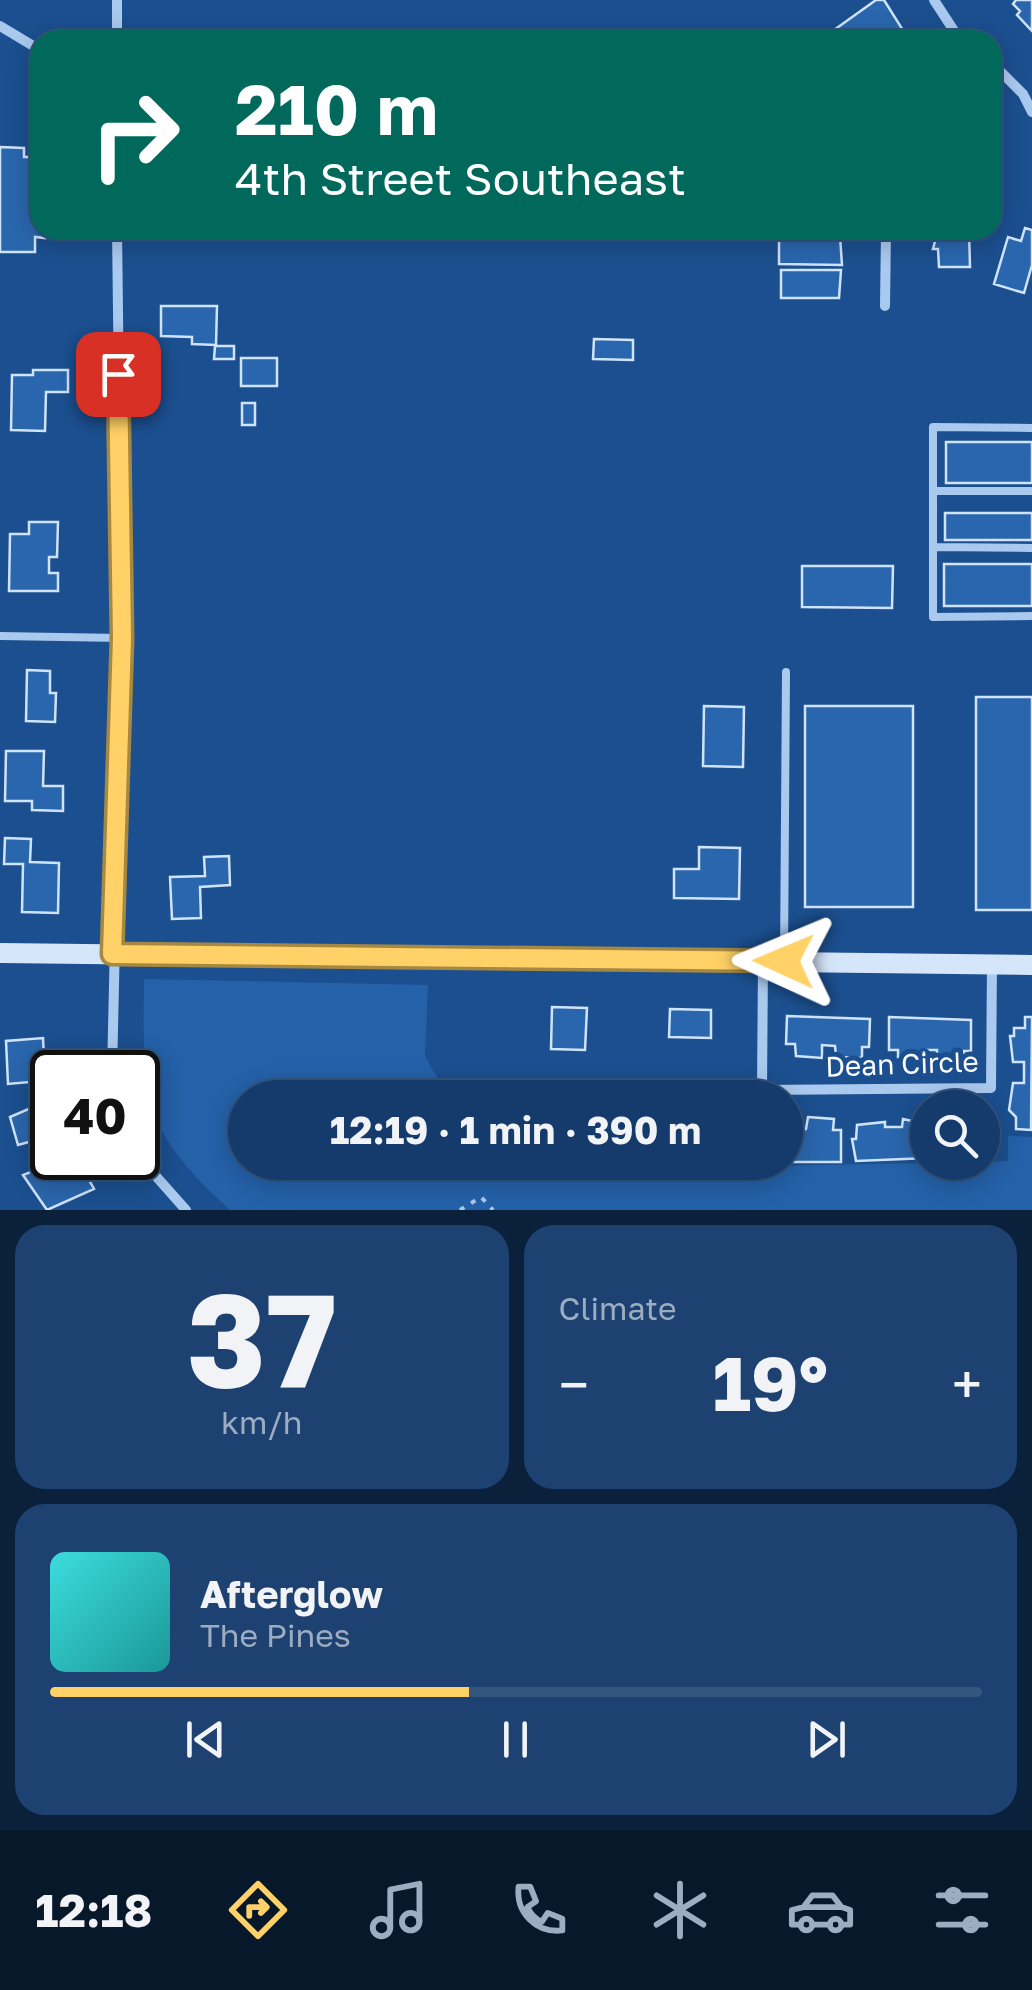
<!DOCTYPE html>
<html lang="en">
<head>
<meta charset="utf-8">
<style>
  body { margin:0; font-family:"Golos Text",sans-serif; background:#1d4271; color:#f1f3f6; height:100vh; display:flex; flex-direction:column; font-size:38px; white-space:nowrap }
  * { box-sizing:border-box; margin:0 }
  p { font-size:32px; color:#9dadc1 }
  .icon { flex:none; width:55px; height:55px; fill:none; stroke:currentColor; stroke-width:2; stroke-linecap:round; stroke-linejoin:round }
  .map { position:relative; height:1210px; overflow:hidden }
  .panel { display:flex; flex-direction:column; gap:15px; padding:15px; background:#0b203b; flex:1 }
  .panel>* { flex:none }
  .hud { position:absolute; left:30px; top:30px; width:972px; height:210px; border-radius:30px; box-shadow:0 5px 25px #0003,0 0 0 2px #33557e; background:#00695c; color:#fff; overflow:hidden }
  .buttons { position:absolute; left:910px; top:1090px; display:grid; gap:20px }
  .buttons a { display:grid; place-items:center; width:90px; height:90px; border-radius:50%; background:#143b6b; box-shadow:0 5px 25px #0003,0 0 0 2px #33557e; font-size:50px }
  .speed { position:absolute; left:30px; top:1050px; display:flex; gap:20px; font-size:50px; font-weight:700; text-align:center }
  .speed>* { display:grid; place-content:center; width:130px; height:130px; border-radius:50%; background:#143b6b; box-shadow:0 5px 25px #0003,0 0 0 2px #33557e; line-height:1 }
  .speed .limit { border:5px solid #111; border-radius:15px; background:#fff; color:#111 }
  .pin { position:absolute; display:grid; place-items:center; width:85px; height:85px; color:#fff; margin:-42px; border-radius:20px; box-shadow:0 5px 15px #0006 }
  .me { position:absolute; width:110px; margin:-55px; rotate:271deg; stroke-linejoin:round; filter:drop-shadow(0 0 8px #0008) }
  .turn { display:flex; align-items:center; gap:35px; height:210px; padding:0 40px; font-size:45px }
  .turn .icon { width:130px; height:130px; stroke-width:2.5 }
  .turn b { display:block; font-size:70px; line-height:85px }
  .big { font-size:75px; font-weight:700; line-height:1.1 }
  .panel .widget { flex:1; display:flex; flex-direction:column; justify-content:center; gap:15px; min-width:0; padding:0 35px; border-radius:30px; background:#1d4271 }
  .panel .dial { align-items:center; gap:0 }
  .dial b { font-size:130px; line-height:1 }
  .song { display:flex; align-items:center; gap:30px }
  .cover { width:120px; height:120px; border-radius:15px; background:linear-gradient(135deg,hsl(180 70% 55%),hsl(180 70% 35%)) }
  .played { height:10px; border-radius:5px; background:linear-gradient(90deg,#ffd166 45%,#33557e 45%) }
  .keys { display:flex; justify-content:space-around; direction:ltr }
  .heat { display:flex; justify-content:space-between; align-items:center; font-size:55px; direction:ltr }
  .panel .tiles { flex:1; display:grid; gap:15px; grid-template-columns:1fr 1fr }
  .widget:last-child { grid-column:span 2 }
  .trip { position:absolute; left:228px; top:1080px; width:575px; height:100px; border-radius:50px; background:#143b6b; box-shadow:0 5px 25px #0003,0 0 0 2px #33557e; font-weight:700; line-height:100px; text-align:center }
  .menu { display:flex; height:160px; justify-content:space-around; align-items:center; background:#08182b; color:#9dadc1 }
  .menu .icon { width:70px; height:70px }
  .menu .active { color:#ffd166 }
  .menu b { font-size:45px; color:#f1f3f6 }
  .map>svg:first-child { display:block }
  .green { fill:#2461a8 }
  .building { fill:#2a66ad; stroke:#cfe3fa; stroke-width:2.5 }
  .lines { fill:none; stroke-linecap:round; stroke-linejoin:round }
  .path { stroke:#a9c9ee; stroke-width:4; stroke-dasharray:5 8; stroke-linecap:butt }
  .lane { stroke:#a9c9ee; stroke-width:8 }
  .street { stroke:#a9c9ee; stroke-width:10 }
  .secondary { stroke:#d6e6fa; stroke-width:20 }
  .route-casing { stroke:#a68842; stroke-width:25 }
  .route { stroke:#ffd166; stroke-width:18 }
  .labels { text-anchor:middle; stroke-width:10; stroke-linejoin:round; paint-order:stroke }
  .street-label { font-size:28px; fill:#fff; stroke:#1b4f8f }
</style>
</head>
<body>
<div class="map">
<svg width="1032" height="1210" viewBox="0 0 1032 1210">
  <rect width="100%" height="100%" fill="#1b4f8f"/>
  <!-- green -->
  <path class="green" d="M 144,979 L 428,985 L 425,1056 L 448,1097 L 245,1098 L 245,1162 L 485,1162 L 490,1171 L 982,1162 L 1008,1161 L 1008,1136 L 1032,1137 L 1032,1210 L 230,1210 C 139,1128 143,1095 144,979 Z"/>
  <!-- building -->
  <path class="building" d="M 876,0 L 884,0 L 906,35 L 898,40 L 820,40 Z
    M 1016,0 L 1032,0 L 1032,31 L 1017,15 L 1020,11 L 1013,4 Z
    M 0,147 L 24,148 L 24,157 L 40,157 L 40,230 L 45,230 L 45,238 L 35,237 L 35,252 L 0,252 Z
    M 1025,228 L 1032,230 L 1032,265 L 1024,293 L 994,284 L 1008,237 L 1021,241 Z
    M 938,230 L 969,230 L 970,267 L 939,267 L 938,249 L 933,249 Z
    M 779,236 L 840,236 L 842,265 L 779,264 Z
    M 781,270 L 841,270 L 839,298 L 781,298 Z
    M 161,306 L 217,306 L 216,345 L 192,344 L 192,337 L 161,336 Z
    M 594,339 L 633,340 L 633,360 L 593,359 Z
    M 215,346 L 234,346 L 234,359 L 214,359 Z
    M 241,358 L 277,358 L 277,386 L 241,386 Z
    M 33,370 L 68,370 L 68,392 L 46,392 L 45,431 L 11,430 L 12,375 L 33,375 Z
    M 242,403 L 255,403 L 255,425 L 242,425 Z
    M 946,442 L 1032,442 L 1032,483 L 946,483 Z
    M 945,513 L 1032,513 L 1032,540 L 945,540 Z
    M 29,522 L 58,522 L 57,557 L 49,557 L 49,573 L 58,573 L 58,591 L 9,591 L 10,534 L 29,534 Z
    M 944,564 L 1032,564 L 1032,606 L 944,606 Z
    M 802,566 L 893,566 L 892,608 L 802,607 Z
    M 27,670 L 50,671 L 50,693 L 56,693 L 55,722 L 26,721 Z
    M 976,697 L 1032,697 L 1032,910 L 976,910 Z
    M 704,706 L 744,707 L 743,767 L 703,766 Z
    M 805,706 L 913,706 L 913,907 L 805,907 Z
    M 6,751 L 44,751 L 43,786 L 63,786 L 63,811 L 32,810 L 32,801 L 5,801 Z
    M 5,838 L 31,839 L 30,862 L 59,863 L 58,913 L 22,912 L 23,864 L 4,864 Z
    M 699,847 L 740,848 L 739,899 L 674,898 L 674,869 L 699,869 Z
    M 229,856 L 230,885 L 200,887 L 201,918 L 172,919 L 170,877 L 205,876 L 204,857 Z
    M 552,1007 L 587,1008 L 585,1050 L 551,1049 Z
    M 670,1009 L 711,1010 L 711,1038 L 669,1037 Z
    M 787,1016 L 870,1019 L 869,1047 L 862,1047 L 862,1058 L 836,1057 L 835,1046 L 822,1045 L 822,1058 L 796,1056 L 795,1044 L 786,1044 Z
    M 889,1017 L 971,1020 L 971,1051 L 964,1051 L 964,1059 L 937,1057 L 937,1050 L 924,1050 L 924,1059 L 898,1057 L 898,1050 L 889,1050 Z
    M 1025,1017 L 1032,1017 L 1031,1130 L 1016,1129 L 1016,1117 L 1009,1110 L 1013,1083 L 1024,1083 L 1024,1062 L 1013,1062 L 1010,1036 L 1014,1036 L 1014,1028 L 1025,1028 Z
    M 43,1038 L 44,1059 L 56,1058 L 52,1080 L 8,1084 L 6,1041 Z
    M 47,1101 L 52,1142 L 45,1144 L 43,1138 L 18,1145 L 10,1117 Z
    M 808,1117 L 834,1119 L 833,1130 L 841,1130 L 841,1162 L 785,1162 L 785,1119 L 794,1119 L 794,1131 L 800,1132 L 806,1129 Z
    M 903,1119 L 926,1124 L 928,1119 L 928,1158 L 856,1161 L 852,1139 L 856,1139 L 857,1125 L 885,1122 L 885,1127 L 902,1127 Z
    M 65,1158 L 74,1173 L 83,1169 L 94,1189 L 47,1210 L 23,1175 Z"/>
  <g class="lines">
    <!-- path -->
    <path class="path" d="M 460,1210 L 481,1197 L 493,1210"/>
    <!-- lane -->
    <path class="lane" d="M 1032,428 L 933,427 L 933,617 L 1032,616
      M 933,491 L 1032,491
      M 933,547 L 1032,548
      M 0,636 L 122,638
      M 784,961 L 786,672"/>
    <!-- street -->
    <path class="street" d="M 117,0 L 117,40
      M 934,0 L 960,40
      M 0,26 L 40,50
      M 992,63 L 1023,94 L 1032,112
      M 885,306 L 886,230
      M 112,1072 L 122,638 L 117,230
      M 762,1090 L 991,1088 L 992,963
      M 762,1090 L 763,961
      M 138,1156 L 186,1210"/>
    <!-- secondary -->
    <path class="secondary" d="M 0,953 L 1032,965"/>
  </g>
  <g class="lines">
    <!-- route casing -->
    <g class="route-casing">
      <path id="route" d="M 118,374 L 122,638 L 112,954 L 784,961"/>
    </g>
    <!-- route -->
    <use href="#route" class="route"/>
  </g>
  <g class="labels">
    <!-- street labels -->
    <g class="street-label">
      <text transform="translate(902 1064) rotate(-2)" y="10">Dean Circle</text>
    </g>
  </g>
</svg>
<div class="buttons">
<a><svg class="icon" aria-label="search" viewBox="0 0 24 24"><circle cx="10" cy="10" r="6"/><path d="M15 15l6 6"/></svg></a>
</div>
<div class="speed"><div class="limit">40</div></div>
<div class="pin" style="left:118px;top:374px;background:#d93025"><svg class="icon" aria-label="arrive" viewBox="0 0 24 24"><path d="M6 21V4h12l-3 4 3 4H6"/></svg></div>
<svg class="me" style="left:784px;top:961px" viewBox="-20 -20 40 40"><path d="M0-17L14 15 0 8-14 15z" fill="#ffd166" stroke="#fff" stroke-width="4"/></svg>
<div class="trip">12:19 · 1 min · 390 m</div>
<div class="hud">
<div class="turn"><svg class="icon" aria-label="right" viewBox="0 0 24 24"><path d="M7 20v-9h11M14 6l5 5-5 5"/></svg><div><b>210 m</b>4th Street Southeast</div></div>
</div>
</div>
<section class="panel">
<div class="tiles">
<div class="widget dial"><b>37</b><p>km/h</p></div>
<div class="widget"><p>Climate</p>
<div class="heat"><a>−</a><b class="big">19°</b><a>+</a></div>
</div>
<div class="widget">
<div class="song"><i class="cover"></i><div><b>Afterglow</b><p>The Pines</p></div></div>
<div class="played"></div>
<div class="keys"><svg class="icon" aria-label="previous" viewBox="0 0 24 24"><path d="M18 5L8 12l10 7zM5 5v14"/></svg><svg class="icon" aria-label="pause" viewBox="0 0 24 24"><path d="M8 5v14M16 5v14"/></svg><svg class="icon" aria-label="next" viewBox="0 0 24 24"><path d="M6 5l10 7-10 7zM19 5v14"/></svg></div>
</div>
</div>
</section>
<nav class="menu">
<b>12:18</b>
<svg class="icon active" aria-label="directions" viewBox="0 0 24 24"><path d="M12 3l9 9-9 9-9-9zM9 14v-3h6M13 9l2 2-2 2"/></svg>
<svg class="icon" aria-label="music" viewBox="0 0 24 24"><path d="M9 18V5l10-2v13"/><circle cx="6" cy="18" r="3"/><circle cx="16" cy="16" r="3"/></svg>
<svg class="icon" aria-label="phone" viewBox="0 0 24 24"><path d="M5 4h4l2 5-3 2q2 4 5 5l2-3 5 2v4C11 20 4 13 5 4z"/></svg>
<svg class="icon" aria-label="climate" viewBox="0 0 24 24"><path d="M12 3v18M4 7l16 10M4 17L20 7"/></svg>
<svg class="icon" aria-label="car" viewBox="0 0 24 24"><path d="M5 17H2v-5l4-1 3-4h7l3 4 3 1v5h-3M9 17h6M6 11h13"/><circle cx="7" cy="17" r="2"/><circle cx="17" cy="17" r="2"/></svg>
<svg class="icon" aria-label="filters" viewBox="0 0 24 24"><path d="M4 7h16M4 17h16"/><circle cx="9" cy="7" r="2"/><circle cx="15" cy="17" r="2"/></svg>
</nav>
</body>
</html>
